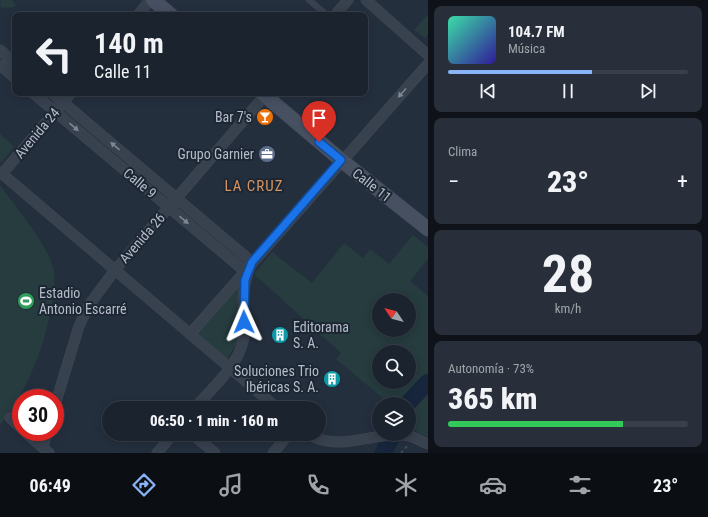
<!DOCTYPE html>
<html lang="es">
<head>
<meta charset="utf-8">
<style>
  body { margin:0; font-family:"Roboto Condensed",sans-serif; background:#282f3a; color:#f1f3f6; height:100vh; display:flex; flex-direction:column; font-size:15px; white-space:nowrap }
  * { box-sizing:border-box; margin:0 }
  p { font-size:13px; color:#a0a4aa }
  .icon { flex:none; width:22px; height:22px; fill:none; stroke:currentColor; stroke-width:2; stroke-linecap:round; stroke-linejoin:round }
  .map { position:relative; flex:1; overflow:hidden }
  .sheet { display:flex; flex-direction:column; gap:6px; padding:6px; background:#0f1319; width:280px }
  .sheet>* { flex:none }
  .hud { position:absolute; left:12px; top:12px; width:356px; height:84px; border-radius:8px; box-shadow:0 2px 10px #0003,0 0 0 1px #39404a; background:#1b232e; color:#f1f3f6; overflow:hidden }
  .needle { width:26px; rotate:305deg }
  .controls { position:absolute; left:372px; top:293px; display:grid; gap:8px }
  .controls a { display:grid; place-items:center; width:44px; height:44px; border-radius:50%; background:#1b232e; box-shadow:0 2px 10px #0003,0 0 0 1px #39404a; font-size:20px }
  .speed { position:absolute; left:12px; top:389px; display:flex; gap:8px; font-size:20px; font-weight:700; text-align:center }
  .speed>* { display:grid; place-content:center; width:52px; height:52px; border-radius:50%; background:#1b232e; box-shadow:0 2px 10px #0003,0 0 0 1px #39404a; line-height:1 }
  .speed .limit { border:6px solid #d22; background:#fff; color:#111 }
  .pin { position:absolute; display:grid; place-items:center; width:34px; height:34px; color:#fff; margin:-41px -17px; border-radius:50% 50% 50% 0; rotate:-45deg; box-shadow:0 0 4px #0007 }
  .pin .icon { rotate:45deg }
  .me { position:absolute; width:44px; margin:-22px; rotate:359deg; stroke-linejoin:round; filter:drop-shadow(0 0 3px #0008) }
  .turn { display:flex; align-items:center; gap:14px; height:84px; padding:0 16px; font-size:18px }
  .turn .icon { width:52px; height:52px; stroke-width:2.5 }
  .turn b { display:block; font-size:28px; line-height:34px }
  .big { font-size:30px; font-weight:800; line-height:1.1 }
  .sheet .tile { flex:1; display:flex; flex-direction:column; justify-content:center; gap:6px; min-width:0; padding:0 14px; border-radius:8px; background:#282f3a }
  .sheet .dial { align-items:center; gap:0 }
  .dial b { font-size:52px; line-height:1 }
  .song { display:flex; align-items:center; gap:12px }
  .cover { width:48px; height:48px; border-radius:6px; background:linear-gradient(135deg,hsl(160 70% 55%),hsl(250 70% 35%)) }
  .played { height:4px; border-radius:2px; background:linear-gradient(90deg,#8ab4f8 60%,#39404a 60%) }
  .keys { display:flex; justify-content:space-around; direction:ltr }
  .heat { display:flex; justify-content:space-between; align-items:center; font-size:22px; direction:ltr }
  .charge { height:6px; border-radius:3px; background:linear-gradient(90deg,#34c759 73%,#39404a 0) }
  .trip { position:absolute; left:102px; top:401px; width:224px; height:40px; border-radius:20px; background:#1b232e; box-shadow:0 2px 10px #0003,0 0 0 1px #39404a; font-weight:800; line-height:40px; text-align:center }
  .tabs { display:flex; height:64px; justify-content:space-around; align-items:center; background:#0b0e12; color:#a0a4aa }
  .tabs .icon { width:28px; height:28px }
  .tabs .current { color:#8ab4f8 }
  .tabs b { font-size:18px; color:#f1f3f6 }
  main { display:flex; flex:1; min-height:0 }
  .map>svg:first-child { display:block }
  .green { fill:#263c3f; fill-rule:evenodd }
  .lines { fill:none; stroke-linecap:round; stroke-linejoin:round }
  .river { stroke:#17263c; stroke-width:17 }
  .service-casing { stroke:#414a57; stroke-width:6 }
  .minor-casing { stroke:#414a57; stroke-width:11 }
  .secondary-casing { stroke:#414a57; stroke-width:15 }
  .path { stroke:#3f5557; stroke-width:1.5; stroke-dasharray:3 3; stroke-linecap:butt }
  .service { stroke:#38414e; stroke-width:5 }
  .minor { stroke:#38414e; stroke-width:10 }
  .secondary { stroke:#465061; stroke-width:14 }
  .oneway { fill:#7c8592 }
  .route-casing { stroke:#114b97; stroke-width:10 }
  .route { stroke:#1a73e8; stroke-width:7 }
  .labels { text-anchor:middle; stroke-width:4; stroke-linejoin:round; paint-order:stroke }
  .poi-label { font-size:14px; fill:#b4bcc9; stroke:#1d2633; text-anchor:end }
  .street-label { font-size:14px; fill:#b4bcc9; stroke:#1d2633 }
  .neighbourhood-label { font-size:15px; letter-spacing:1px; fill:#d59563; stroke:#1d2633 }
</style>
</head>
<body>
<main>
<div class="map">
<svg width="428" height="453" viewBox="0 0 428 453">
  <rect width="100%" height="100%" fill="#242f3e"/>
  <!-- green -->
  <path class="green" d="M 0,0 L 11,0 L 16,4 L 14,7 L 1,8 Z
    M 428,14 L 428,35 L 425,38 L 414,30 Z
    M 0,134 L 14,146 L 2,162 L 0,161 Z
    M 0,185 C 18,211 43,237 53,267 C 56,277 54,287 53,297 C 46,344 29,388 0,425 Z
    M 413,235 L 428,247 L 428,259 L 410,281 L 428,296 L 428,437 L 409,428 L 409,404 L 384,404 L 385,400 L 336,359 L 341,353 L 254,274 L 272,252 L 312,283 L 344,243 L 363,258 L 370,249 L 389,264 ZM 379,300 L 409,300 L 409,330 L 379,330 ZM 379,352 L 409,352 L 409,382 L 379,382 Z
    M 241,279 L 237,294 L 240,332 L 237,343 L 227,359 L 196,332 Z"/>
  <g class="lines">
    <!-- river -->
    <path class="river" d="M 407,404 L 428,382
      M 383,453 L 393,434"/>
    <!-- service casing -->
    <g class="service-casing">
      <path id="service" d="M 309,0 L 327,15"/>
    </g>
    <!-- minor casing -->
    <g class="minor-casing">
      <path id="minor" d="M 366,0 L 428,55
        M 138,15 L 150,0
        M 335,15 L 348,0
        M 0,50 L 15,63
        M 0,65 L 15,78
        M 33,93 L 247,273
        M 52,93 L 252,262 C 247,274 244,285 243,297 C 243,312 246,327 243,341 C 238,366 211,389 195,408
        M 0,172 L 277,408
        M 2,174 L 71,93
        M 190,334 L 428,64
        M 55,405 L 79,326 L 89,305 L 115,270 L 267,93
        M 10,418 L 21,428
        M 25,432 L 49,453
        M 192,434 L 215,453
        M 309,434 C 339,453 372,432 405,435 C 413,436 421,441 428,444
        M 43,448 L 47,432
        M 157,453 L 173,434
        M 273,453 L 289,434"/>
    </g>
    <!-- secondary casing -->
    <g class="secondary-casing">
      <path id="secondary" d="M 153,0 L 171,15
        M 262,93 L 341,160 L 428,229"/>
    </g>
    <!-- path -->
    <path class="path" d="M 401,453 L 408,445"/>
    <!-- service -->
    <use href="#service" class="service"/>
    <!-- minor -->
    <use href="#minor" class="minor"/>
    <!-- secondary -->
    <use href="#secondary" class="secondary"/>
  </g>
  <!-- one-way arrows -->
  <defs><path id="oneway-solid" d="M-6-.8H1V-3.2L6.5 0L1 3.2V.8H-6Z"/></defs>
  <g class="oneway">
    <use href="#oneway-solid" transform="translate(402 93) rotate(132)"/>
    <use href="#oneway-solid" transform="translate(74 127) rotate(40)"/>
    <use href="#oneway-solid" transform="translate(115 146) rotate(-140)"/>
    <use href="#oneway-solid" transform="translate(184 220) rotate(40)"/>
  </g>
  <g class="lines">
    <!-- route casing -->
    <g class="route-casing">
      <path id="route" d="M 244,322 L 245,280 L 252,262 L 341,160 L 319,142"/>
    </g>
    <!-- route -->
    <use href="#route" class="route"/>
  </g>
  <!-- icons -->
  <defs>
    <g id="bar-disc" transform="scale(0.9)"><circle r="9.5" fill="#e8710a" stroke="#1d2633"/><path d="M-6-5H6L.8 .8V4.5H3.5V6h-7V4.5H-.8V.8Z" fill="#fff"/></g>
    <g id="office-disc" transform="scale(0.9)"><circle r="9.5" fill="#5c6f8a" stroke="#1d2633"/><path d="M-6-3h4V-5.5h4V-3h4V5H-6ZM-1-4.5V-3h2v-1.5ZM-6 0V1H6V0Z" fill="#fff"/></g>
    <g id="stadium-disc" transform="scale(0.9)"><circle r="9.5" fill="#2e9e5b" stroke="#1d2633"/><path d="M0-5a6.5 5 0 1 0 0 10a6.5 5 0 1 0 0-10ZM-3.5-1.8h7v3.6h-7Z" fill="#fff"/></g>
    <g id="building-disc" transform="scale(0.9)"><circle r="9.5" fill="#0f9aa8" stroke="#1d2633"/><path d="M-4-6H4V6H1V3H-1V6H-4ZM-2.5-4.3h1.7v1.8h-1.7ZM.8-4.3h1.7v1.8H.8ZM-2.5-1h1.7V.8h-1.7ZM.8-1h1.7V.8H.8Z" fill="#fff"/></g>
  </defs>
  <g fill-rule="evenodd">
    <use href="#bar-disc" x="265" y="117"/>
    <use href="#office-disc" x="267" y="154"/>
    <use href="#stadium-disc" x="26" y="301"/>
    <use href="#building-disc" x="280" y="335"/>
    <use href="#building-disc" x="332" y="379"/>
  </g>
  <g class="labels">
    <!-- poi labels -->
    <g class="poi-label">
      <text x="252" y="122">Bar 7's</text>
      <text x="254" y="159">Grupo Garnier</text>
      <text x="39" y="298" text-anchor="start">Estadio<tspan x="39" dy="16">Antonio Escarré</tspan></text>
      <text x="293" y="332" text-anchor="start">Editorama<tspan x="293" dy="16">S. A.</tspan></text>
      <text x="319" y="376">Soluciones Trio<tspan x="319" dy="16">Ibéricas S. A.</tspan></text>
    </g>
    <!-- street labels -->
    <g class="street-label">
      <text transform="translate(37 133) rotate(-50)" y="5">Avenida 24</text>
      <text transform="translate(140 183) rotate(40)" y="5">Calle 9</text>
      <text transform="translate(372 185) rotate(38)" y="5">Calle 11</text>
      <text transform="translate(142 238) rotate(-49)" y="5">Avenida 26</text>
    </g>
    <!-- neighbourhood labels -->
    <g class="neighbourhood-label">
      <text x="254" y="191">LA CRUZ</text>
    </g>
  </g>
</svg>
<div class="controls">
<a><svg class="needle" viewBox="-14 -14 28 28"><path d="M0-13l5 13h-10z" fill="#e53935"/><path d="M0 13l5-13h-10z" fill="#a0a4aa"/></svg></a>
<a><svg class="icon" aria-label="search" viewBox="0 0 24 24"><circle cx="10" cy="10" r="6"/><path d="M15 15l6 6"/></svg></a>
<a><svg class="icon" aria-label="layers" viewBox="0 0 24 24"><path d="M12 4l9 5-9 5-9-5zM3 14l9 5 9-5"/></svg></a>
</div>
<div class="speed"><div class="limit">30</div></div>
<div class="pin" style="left:319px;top:142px;background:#d93025"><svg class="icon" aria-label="arrive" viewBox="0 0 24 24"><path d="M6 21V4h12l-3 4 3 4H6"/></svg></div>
<svg class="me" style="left:244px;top:322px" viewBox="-20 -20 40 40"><path d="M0-17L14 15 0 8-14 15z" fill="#1a73e8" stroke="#fff" stroke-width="4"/></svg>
<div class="trip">06:50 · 1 min · 160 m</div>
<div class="hud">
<div class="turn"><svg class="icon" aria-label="left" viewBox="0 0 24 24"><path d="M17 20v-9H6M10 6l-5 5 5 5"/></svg><div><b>140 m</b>Calle 11</div></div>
</div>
</div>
<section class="sheet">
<div class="tile">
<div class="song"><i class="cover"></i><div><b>104.7 FM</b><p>Música</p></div></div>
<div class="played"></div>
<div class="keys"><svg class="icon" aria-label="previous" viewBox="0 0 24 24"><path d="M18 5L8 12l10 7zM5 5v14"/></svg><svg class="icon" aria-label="pause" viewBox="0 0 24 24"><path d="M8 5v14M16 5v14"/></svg><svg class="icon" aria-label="next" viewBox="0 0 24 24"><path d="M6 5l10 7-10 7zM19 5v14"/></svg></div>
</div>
<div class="tile"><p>Clima</p>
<div class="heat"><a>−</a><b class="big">23°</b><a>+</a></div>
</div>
<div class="tile dial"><b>28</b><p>km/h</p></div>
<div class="tile"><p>Autonomía · 73%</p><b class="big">365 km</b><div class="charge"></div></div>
</section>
</main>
<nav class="tabs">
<b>06:49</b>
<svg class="icon current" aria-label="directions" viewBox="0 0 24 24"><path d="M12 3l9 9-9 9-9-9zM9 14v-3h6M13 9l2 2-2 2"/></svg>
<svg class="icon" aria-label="music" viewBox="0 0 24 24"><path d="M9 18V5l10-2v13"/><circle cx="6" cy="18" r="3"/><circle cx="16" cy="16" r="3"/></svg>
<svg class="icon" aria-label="phone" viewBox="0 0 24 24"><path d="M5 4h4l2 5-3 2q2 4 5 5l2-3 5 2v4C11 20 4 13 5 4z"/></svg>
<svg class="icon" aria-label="climate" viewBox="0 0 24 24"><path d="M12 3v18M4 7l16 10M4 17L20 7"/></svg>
<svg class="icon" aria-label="car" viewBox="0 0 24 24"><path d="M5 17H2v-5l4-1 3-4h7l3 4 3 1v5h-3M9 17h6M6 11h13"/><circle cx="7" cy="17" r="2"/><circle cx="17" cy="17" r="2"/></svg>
<svg class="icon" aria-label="filters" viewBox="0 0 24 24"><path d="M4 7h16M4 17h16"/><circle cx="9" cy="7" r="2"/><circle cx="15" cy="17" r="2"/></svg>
<b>23°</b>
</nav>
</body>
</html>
